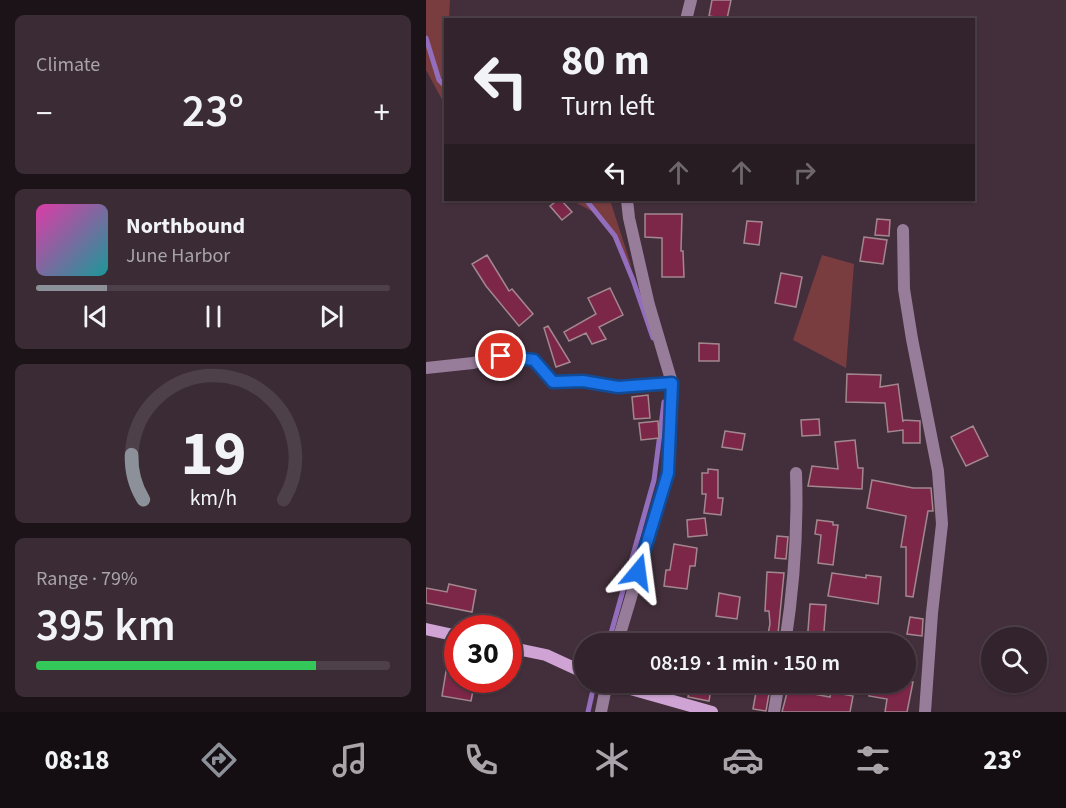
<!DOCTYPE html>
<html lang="en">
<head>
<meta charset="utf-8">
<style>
  body { margin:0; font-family:"Source Sans 3",sans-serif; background:#3a2b34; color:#f1f3f6; height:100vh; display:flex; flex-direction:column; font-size:22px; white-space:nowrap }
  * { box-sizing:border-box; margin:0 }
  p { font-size:20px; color:#a8a4a9 }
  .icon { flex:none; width:33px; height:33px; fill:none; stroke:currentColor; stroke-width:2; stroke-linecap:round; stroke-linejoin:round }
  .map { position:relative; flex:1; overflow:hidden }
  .panel { display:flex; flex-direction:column; gap:15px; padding:15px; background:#1c1318; width:426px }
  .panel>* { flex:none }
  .top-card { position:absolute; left:18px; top:18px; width:531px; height:183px; border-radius:0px; box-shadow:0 2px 4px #0004,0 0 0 2px #4d4048; background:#32232c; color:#f1f3f6; overflow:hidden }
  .controls { position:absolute; left:555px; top:627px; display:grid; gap:12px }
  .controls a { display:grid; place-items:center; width:66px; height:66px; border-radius:50%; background:#32232c; box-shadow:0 2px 4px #0004,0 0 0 2px #4d4048; font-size:30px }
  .speed { position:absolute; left:18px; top:615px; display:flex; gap:12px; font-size:30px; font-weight:700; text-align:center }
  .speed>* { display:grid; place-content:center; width:78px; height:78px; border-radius:50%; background:#32232c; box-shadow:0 2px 4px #0004,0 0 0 2px #4d4048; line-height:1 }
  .speed .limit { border:9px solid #d22; background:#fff; color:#111 }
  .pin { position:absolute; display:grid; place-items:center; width:51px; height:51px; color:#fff; margin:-26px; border:3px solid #fff; border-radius:50%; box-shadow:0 2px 6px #0007 }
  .me { position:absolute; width:66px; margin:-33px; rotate:16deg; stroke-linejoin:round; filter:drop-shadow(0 0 4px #0008) }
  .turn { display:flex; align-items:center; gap:21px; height:126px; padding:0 18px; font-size:27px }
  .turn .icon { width:78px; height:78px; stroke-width:2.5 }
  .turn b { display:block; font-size:42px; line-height:51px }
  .lanes { display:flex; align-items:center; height:57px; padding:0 18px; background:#0003; justify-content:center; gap:30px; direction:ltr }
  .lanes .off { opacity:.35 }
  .big { font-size:45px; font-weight:600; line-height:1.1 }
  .panel .card { flex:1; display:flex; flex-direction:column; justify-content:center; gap:9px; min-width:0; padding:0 21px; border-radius:9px; background:#3a2b34 }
  .panel .dial { align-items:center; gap:0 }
  .dial svg { height:156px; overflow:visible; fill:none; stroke:#4d4048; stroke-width:7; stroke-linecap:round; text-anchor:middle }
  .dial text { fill:#f1f3f6; stroke:none }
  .song { display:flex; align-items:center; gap:18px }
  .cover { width:72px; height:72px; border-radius:9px; background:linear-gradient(135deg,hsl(320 70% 55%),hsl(180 70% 35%)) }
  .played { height:6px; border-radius:3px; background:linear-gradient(90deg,#8c9099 20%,#4d4048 20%) }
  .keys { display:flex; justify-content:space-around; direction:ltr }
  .heat { display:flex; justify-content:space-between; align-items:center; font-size:33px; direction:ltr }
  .charge { height:9px; border-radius:4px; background:linear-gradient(90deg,#34c759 79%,#4d4048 0) }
  .trip { position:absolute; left:148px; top:633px; width:342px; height:60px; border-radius:30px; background:#32232c; box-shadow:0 2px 4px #0004,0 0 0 2px #4d4048; font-weight:600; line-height:60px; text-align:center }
  .tab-bar { display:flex; height:96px; justify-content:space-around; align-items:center; background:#140e12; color:#a8a4a9 }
  .tab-bar .icon { width:42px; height:42px }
  .tab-bar .current { color:#8c9099 }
  .tab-bar b { font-size:27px; color:#f1f3f6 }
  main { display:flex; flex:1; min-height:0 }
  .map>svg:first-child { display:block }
  .green { fill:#793d40 }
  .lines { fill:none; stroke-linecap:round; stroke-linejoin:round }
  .stream { stroke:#936ebc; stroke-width:5 }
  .building { fill:#7c2748; stroke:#a3878f; stroke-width:1.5 }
  .street { stroke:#987d9b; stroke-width:12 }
  .secondary { stroke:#cfa4d4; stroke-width:12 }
  .route-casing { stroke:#114b97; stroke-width:15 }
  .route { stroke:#1a73e8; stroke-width:10 }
</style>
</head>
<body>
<main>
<section class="panel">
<div class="card"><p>Climate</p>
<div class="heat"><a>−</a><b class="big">23°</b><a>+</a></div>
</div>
<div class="card">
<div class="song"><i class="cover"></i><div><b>Northbound</b><p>June Harbor</p></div></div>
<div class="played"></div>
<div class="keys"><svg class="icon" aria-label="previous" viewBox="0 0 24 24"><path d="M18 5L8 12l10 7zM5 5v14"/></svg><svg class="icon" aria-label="pause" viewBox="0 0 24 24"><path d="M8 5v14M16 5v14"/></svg><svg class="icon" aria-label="next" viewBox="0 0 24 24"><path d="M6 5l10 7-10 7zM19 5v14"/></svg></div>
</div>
<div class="card dial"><svg viewBox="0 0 100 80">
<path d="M14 69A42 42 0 1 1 86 69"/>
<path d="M14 69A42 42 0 0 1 8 46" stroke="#8c9099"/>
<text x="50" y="56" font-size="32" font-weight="700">19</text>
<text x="50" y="72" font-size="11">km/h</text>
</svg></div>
<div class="card"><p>Range · 79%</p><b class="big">395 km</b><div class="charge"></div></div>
</section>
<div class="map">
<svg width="640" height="712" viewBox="0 0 640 712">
  <rect width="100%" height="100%" fill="#432f3b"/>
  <!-- green -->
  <path class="green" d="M 0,0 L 24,0 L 23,19 L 20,20 L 19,105 L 0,70 Z
    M 145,200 L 184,200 L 206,268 L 173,215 Z
    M 396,255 L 428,264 L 420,368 L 367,340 Z"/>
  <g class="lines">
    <!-- stream -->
    <path class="stream" d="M 0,38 L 13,80 L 20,87
      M 160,200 L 189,236 L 207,280 L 227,338
      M 182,644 L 228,480 L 238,402
      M 162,712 L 166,694"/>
  </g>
  <!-- building -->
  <path class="building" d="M 286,0 L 305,0 L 301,19 L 283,16 Z
    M 132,200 L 135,200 L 146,212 L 136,220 L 124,206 Z
    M 219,214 L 256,214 L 255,251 L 257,251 L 258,277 L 236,277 L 236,238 L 219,237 Z
    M 451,219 L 464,220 L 463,236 L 449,235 Z
    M 321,221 L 336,222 L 333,245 L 318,243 Z
    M 438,237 L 461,240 L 457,264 L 434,261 Z
    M 61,255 L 83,291 L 86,289 L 107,314 L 93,326 L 60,286 L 46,264 Z
    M 355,273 L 376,277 L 370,307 L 349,303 Z
    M 184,288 L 197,315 L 173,327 L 180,339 L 166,344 L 160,333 L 143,341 L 138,332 L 170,314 L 162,298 Z
    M 122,326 L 144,362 L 130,367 L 118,328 Z
    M 273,343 L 293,344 L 293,361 L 273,361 Z
    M 421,374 L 455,375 L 454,387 L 472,384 L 477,422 L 477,420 L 494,421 L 494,443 L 477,443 L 477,430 L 462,432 L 459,403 L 420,402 Z
    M 222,395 L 224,418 L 208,419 L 206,397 Z
    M 393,419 L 394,435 L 376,436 L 375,420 Z
    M 232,421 L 233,438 L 215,440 L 213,423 Z
    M 547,426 L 562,456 L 540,466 L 525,437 Z
    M 299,431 L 319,434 L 316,450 L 296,447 Z
    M 429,440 L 432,468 L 437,468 L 436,489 L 382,486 L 386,466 L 412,469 L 409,442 Z
    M 282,469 L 292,470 L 292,498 L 297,498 L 295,515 L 278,513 L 280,494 L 276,494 L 276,473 L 282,473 Z
    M 446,480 L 487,488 L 505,488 L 507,511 L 502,511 L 487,597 L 480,596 L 480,547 L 475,547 L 480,516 L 441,508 Z
    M 279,518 L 281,535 L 262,537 L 261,520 Z
    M 391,520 L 407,522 L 407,525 L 412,525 L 407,565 L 392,563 L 395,535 L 389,534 Z
    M 351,536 L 362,537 L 360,559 L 349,558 Z
    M 248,544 L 271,548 L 269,566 L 264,566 L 261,589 L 238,586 L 240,570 L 244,570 Z
    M 341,572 L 358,573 L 351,644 L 340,644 L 344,624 L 343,611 L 339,611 Z
    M 406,573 L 440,578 L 440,575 L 455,577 L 452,604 L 402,596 Z
    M 23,584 L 50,590 L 46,612 L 0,603 L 0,588 L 21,592 Z
    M 293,593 L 314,597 L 311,619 L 290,616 Z
    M 384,604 L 400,605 L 397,644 L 381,644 Z
    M 484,617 L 497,619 L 496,636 L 481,634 Z
    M 24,647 L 32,648 L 32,680 L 49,680 L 45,701 L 16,696 Z
    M 265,682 L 286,682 L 283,701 L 262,697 Z
    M 445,682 L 487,682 L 481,712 L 459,712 L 461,699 L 443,696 Z
    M 362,689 L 404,697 L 405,692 L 427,696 L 424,712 L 356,712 Z
    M 330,692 L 343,694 L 340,711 L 327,709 Z"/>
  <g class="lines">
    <!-- street -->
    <path class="street" d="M 260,20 L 265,0
      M 477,230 L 478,289 L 486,339 L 512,471 L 516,524 L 506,613 L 499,712
      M 0,368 L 47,363 L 75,356 L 93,356 L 108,360 L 127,382 L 157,381 L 192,387 L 246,383
      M 191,644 L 242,473 L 246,383 L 223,305 L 203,218 L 201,200
      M 359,644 C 368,586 372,531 370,473
      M 175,712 L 181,682
      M 348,712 L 353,682"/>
    <!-- secondary -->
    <path class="secondary" d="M 0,629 L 32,636
      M 82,647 L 120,655 L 159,673
      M 180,682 L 286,712"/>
  </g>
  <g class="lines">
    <!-- route casing -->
    <g class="route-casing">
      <path id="route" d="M 75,356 L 108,360 L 127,382 L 157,381 L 192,387 L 246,383 L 242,473 L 212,572"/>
    </g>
    <!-- route -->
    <use href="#route" class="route"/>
  </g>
</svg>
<div class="controls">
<a><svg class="icon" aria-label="search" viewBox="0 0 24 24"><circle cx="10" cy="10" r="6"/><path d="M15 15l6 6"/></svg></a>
</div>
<div class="speed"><div class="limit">30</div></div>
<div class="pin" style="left:75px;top:356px;background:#d93025"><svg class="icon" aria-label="arrive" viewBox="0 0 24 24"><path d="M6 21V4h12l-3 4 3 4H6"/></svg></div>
<svg class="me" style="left:212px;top:572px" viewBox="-20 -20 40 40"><path d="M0-17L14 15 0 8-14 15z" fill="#1a73e8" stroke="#fff" stroke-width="4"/></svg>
<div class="trip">08:19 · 1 min · 150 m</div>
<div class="top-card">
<div class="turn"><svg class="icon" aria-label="left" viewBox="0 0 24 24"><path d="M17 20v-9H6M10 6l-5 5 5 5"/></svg><div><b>80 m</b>Turn left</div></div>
<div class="lanes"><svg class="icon" aria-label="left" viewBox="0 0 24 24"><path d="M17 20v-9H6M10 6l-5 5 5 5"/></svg><svg class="icon off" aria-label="ahead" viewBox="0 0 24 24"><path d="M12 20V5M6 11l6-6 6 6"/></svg><svg class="icon off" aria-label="ahead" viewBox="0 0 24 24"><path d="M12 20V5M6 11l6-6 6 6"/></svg><svg class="icon off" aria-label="right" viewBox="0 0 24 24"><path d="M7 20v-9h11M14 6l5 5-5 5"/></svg></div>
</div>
</div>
</main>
<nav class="tab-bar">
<b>08:18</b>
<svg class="icon current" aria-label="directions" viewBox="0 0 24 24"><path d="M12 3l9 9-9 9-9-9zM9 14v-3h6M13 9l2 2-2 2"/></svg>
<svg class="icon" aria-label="music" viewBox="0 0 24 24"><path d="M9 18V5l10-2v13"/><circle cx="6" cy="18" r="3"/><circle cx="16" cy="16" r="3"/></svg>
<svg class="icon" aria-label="phone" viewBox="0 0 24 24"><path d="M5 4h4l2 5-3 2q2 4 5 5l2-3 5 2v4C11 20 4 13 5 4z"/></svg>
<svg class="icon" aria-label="climate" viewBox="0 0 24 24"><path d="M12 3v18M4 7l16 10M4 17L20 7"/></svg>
<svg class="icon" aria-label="car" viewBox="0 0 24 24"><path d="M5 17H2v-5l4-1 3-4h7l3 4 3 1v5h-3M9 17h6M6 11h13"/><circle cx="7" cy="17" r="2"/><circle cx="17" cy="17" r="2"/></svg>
<svg class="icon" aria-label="filters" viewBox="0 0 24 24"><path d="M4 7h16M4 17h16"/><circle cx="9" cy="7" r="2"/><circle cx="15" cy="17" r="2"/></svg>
<b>23°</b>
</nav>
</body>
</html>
